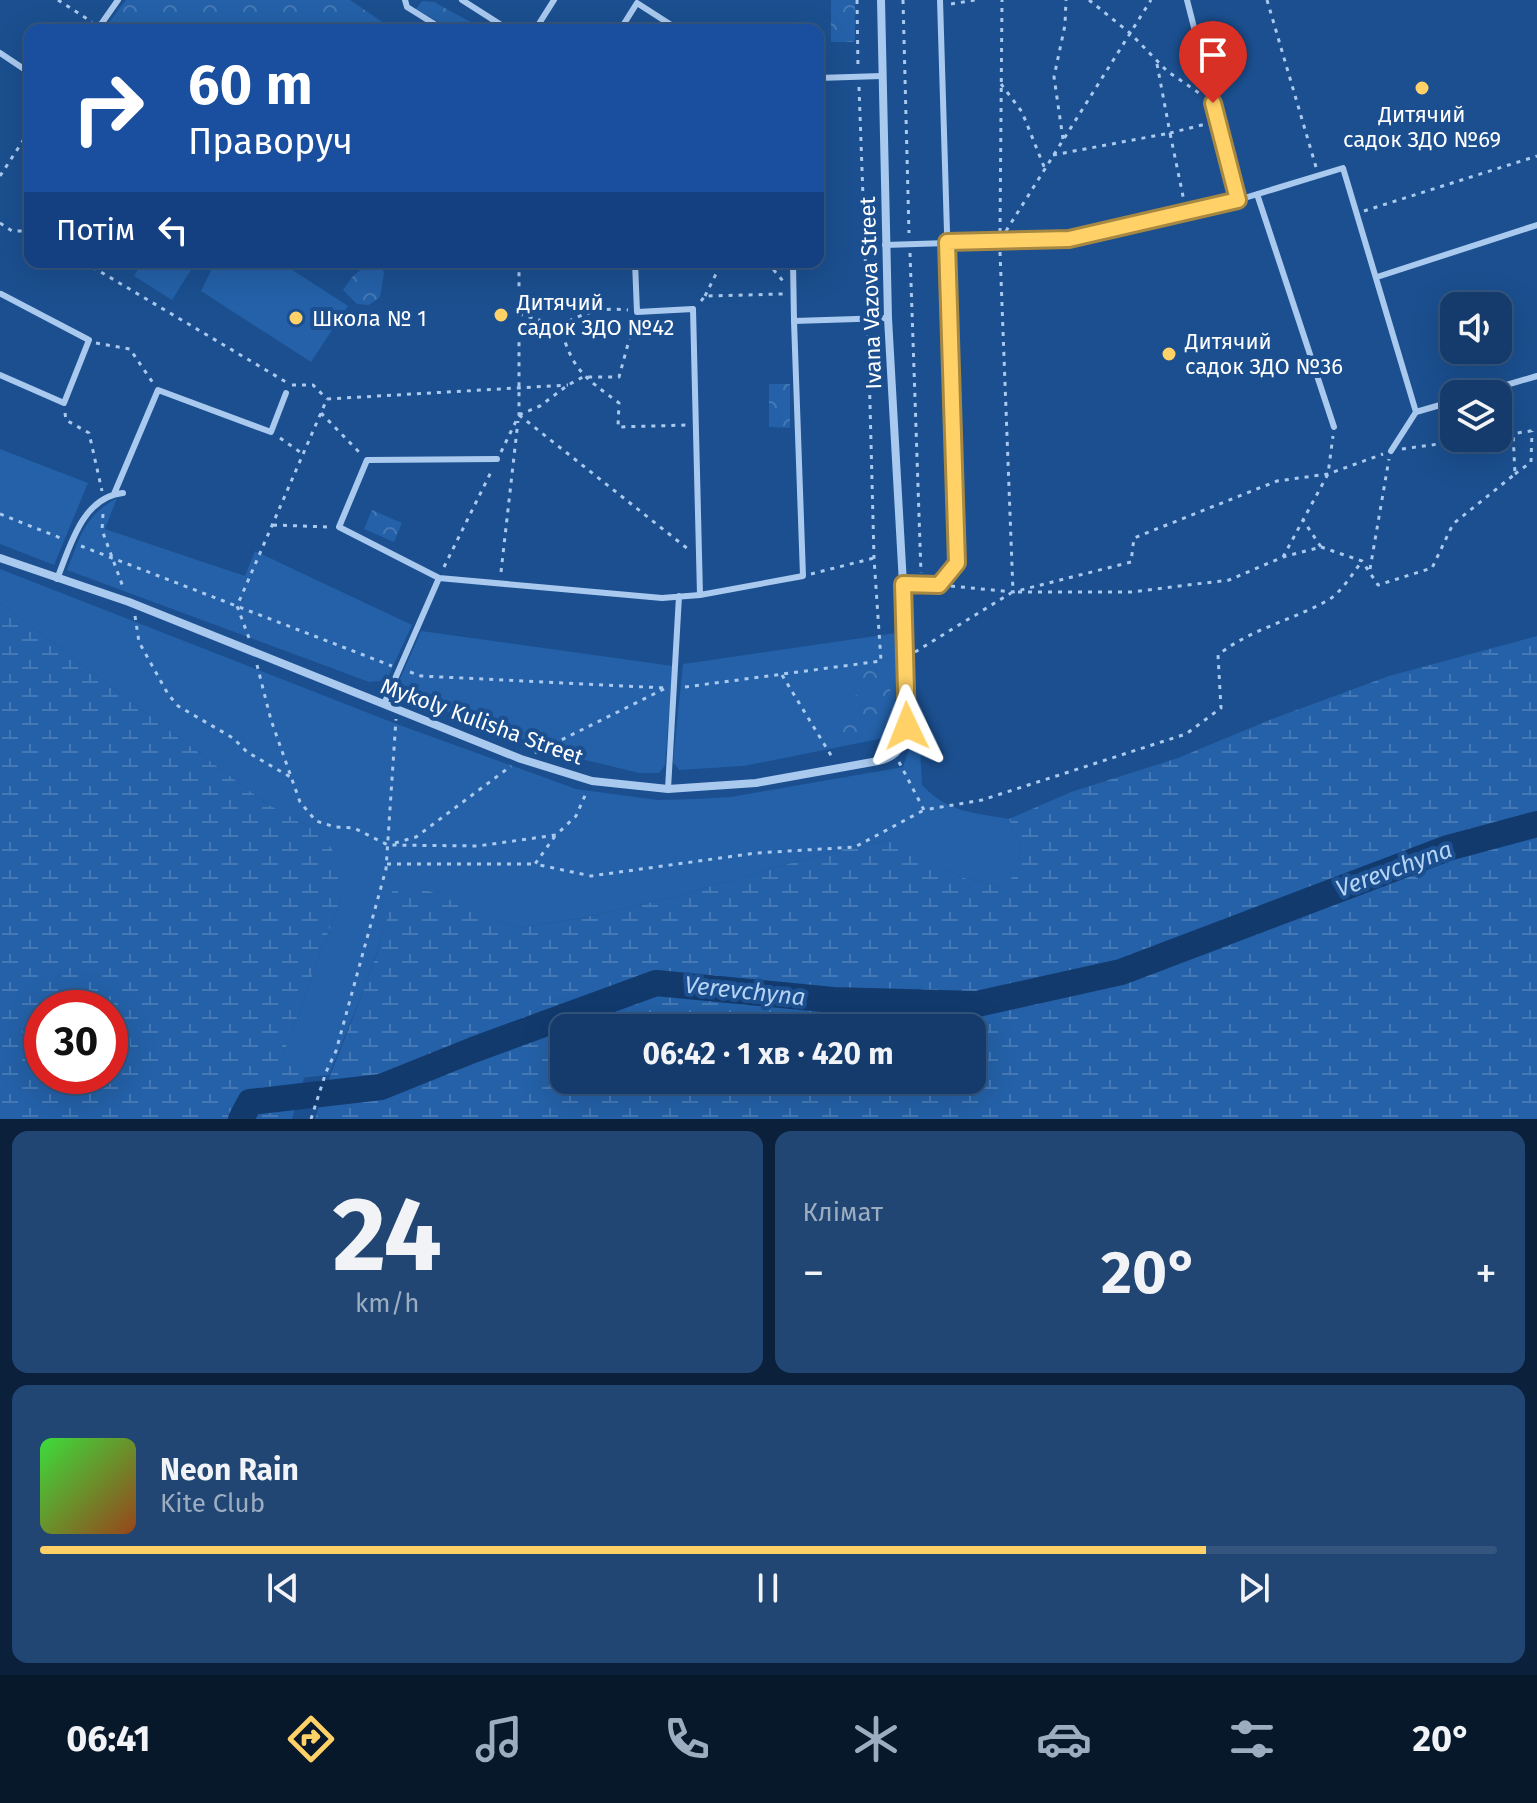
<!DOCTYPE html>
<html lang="uk">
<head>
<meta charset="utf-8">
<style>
  body { margin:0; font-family:"Fira Sans",sans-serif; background:#214673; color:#f1f3f6; height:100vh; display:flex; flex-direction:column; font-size:30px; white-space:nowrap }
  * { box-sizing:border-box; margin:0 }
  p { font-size:26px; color:#9dadc1 }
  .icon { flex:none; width:44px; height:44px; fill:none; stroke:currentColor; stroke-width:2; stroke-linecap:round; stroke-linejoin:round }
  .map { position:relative; height:1119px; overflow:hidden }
  .drawer { display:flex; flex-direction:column; gap:12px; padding:12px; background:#0b203b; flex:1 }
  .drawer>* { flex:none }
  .top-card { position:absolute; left:24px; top:24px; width:800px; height:244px; border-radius:16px; box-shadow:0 8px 32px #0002,0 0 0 2px #33557e; background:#1a4fa0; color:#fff; overflow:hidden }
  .tools { position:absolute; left:1440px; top:292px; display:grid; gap:16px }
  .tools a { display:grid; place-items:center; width:72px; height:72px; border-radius:16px; background:#143b6b; box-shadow:0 8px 32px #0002,0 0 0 2px #33557e; font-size:40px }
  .speed { position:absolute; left:24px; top:990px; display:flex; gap:16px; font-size:40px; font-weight:700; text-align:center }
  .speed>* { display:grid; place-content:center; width:104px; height:104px; border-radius:50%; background:#143b6b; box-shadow:0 8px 32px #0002,0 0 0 2px #33557e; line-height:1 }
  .speed .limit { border:12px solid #d22; background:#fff; color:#111 }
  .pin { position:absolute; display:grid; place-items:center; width:68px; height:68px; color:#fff; margin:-82px -34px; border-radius:50% 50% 50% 0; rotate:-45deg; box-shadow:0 0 8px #0007 }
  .pin .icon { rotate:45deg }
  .me { position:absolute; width:88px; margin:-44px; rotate:358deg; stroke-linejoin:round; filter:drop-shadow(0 0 6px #0008) }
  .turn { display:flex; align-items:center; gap:28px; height:168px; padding:0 32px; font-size:36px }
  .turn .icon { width:104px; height:104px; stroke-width:2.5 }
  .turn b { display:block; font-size:56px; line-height:68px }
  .then { display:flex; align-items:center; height:76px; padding:0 32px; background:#0003; gap:16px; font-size:30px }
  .big { font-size:60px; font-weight:700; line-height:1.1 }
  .drawer .card { flex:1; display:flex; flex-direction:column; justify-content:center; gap:12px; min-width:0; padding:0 28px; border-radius:16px; background:#214673 }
  .drawer .dial { align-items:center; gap:0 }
  .dial b { font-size:104px; line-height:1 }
  .song { display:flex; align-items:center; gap:24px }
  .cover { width:96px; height:96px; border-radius:12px; background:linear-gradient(135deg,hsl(120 70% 55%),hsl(20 70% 35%)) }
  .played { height:8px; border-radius:4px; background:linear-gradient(90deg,#ffd166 80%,#33557e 80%) }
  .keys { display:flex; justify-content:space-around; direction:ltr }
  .heat { display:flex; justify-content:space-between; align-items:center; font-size:44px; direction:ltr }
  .drawer .tiles { flex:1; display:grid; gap:12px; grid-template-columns:1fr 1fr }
  .card:last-child { grid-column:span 2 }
  .trip { position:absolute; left:550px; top:1014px; width:436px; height:80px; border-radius:16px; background:#143b6b; box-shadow:0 8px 32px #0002,0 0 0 2px #33557e; font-weight:700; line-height:80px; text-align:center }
  .tab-bar { display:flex; height:128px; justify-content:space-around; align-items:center; background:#08182b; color:#9dadc1 }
  .tab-bar .icon { width:56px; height:56px }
  .tab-bar .selected { color:#ffd166 }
  .tab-bar b { font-size:36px; color:#f1f3f6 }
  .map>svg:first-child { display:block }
  .grass { fill:#2461a8 }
  .forest { fill:url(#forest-crowns) }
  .wetland { fill:url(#wetland-marsh); fill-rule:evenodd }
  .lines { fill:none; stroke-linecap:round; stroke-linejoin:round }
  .river { stroke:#123a6d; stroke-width:26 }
  .path { stroke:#a9c9ee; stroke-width:3; stroke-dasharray:4 6; stroke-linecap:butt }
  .service { stroke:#a9c9ee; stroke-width:6 }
  .minor { stroke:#a9c9ee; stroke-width:8 }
  .route-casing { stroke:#a68842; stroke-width:20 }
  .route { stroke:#ffd166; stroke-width:14 }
  .poi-dot { fill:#ffd166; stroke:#1b4f8f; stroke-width:3 }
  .labels { text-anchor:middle; stroke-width:8; stroke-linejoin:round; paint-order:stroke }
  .poi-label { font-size:22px; fill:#fff; stroke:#1b4f8f; text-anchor:start }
  .street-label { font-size:22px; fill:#fff; stroke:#1b4f8f }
  .water-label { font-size:24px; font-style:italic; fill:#b5d3f5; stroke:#1b4f8f }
</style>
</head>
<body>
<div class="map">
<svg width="1537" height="1119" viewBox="0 0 1537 1119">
  <defs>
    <pattern id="forest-crowns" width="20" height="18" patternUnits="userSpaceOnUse" patternTransform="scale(2)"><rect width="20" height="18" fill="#2461a8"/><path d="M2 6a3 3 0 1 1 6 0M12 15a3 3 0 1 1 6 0" fill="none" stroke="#4579b5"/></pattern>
    <pattern id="wetland-marsh" width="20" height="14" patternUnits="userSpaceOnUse" patternTransform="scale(2)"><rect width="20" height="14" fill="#2461a8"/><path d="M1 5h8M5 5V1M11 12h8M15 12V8" fill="none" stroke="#4579b5"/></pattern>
  </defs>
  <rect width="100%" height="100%" fill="#1b4f8f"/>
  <!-- grass -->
  <path class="grass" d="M 143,262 L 196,262 L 172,300 L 134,276 Z
    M 220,262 L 280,262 L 348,306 L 311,362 L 201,291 L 212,269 L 215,270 Z
    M 0,449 L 88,483 L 54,565 L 0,544 Z
    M 117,498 L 105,529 L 245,576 L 255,551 L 412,625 L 388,677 L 380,681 L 369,682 L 67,570 C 81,536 83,517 117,498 Z
    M 0,569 L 394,723 L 576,789 L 658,800 L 696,799 L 731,797 L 903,767 L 915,730 L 919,729 L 922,785 C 949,813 972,812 1009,819 L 1020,844 L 1017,874 L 1001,887 L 960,877 L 891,840 L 834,851 L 666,899 L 582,918 L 518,928 L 393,877 L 393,903 L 366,984 L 329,1075 L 300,1078 L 284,1053 L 342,895 L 307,825 L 267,804 L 0,603 Z
    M 421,631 L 673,666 L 665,765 L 659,773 L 639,773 L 569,756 L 411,698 L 401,690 L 399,681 Z
    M 896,633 L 897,717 L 893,729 L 884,738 L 744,766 L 679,770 L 673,762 L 683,664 Z"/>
  <!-- forest -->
  <path class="forest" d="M 126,0 L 350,0 L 394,30 L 103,30 Z
    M 831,0 L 855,0 L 855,42 L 831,42 Z
    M 422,1 L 434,2 L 485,30 L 453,30 L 416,9 Z
    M 371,262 L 380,262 L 384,273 L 380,297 L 369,305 L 357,304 L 343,290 L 352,277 Z
    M 769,384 L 790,384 L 790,428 L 769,427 Z
    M 372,510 L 402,523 L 394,542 L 364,529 Z
    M 891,665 L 890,707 L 882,735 L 840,746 L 844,703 L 861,692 L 859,669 Z"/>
  <!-- wetland -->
  <path class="wetland" d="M 0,603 L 267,804 L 307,825 L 332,849 L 339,866 L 342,895 L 284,1053 L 304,1078 L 292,1119 L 0,1119 ZM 42,1008 L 110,1008 L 110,1076 L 42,1076 Z
    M 1537,636 L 1537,1119 L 315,1119 C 333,1063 358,1010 376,955 C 385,926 393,906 393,876 L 518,928 L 582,918 L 666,899 L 834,851 L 892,840 L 960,877 L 1001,887 L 1017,873 L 1020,844 L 1009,819 L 1071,792 L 1178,758 L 1272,719 L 1389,676 ZM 564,1028 L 972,1028 L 972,1080 L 564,1080 Z"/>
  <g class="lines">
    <!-- river -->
    <path class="river" d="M 241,1119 L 250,1102 L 381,1087 L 473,1050 L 656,983 L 833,1000 L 977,1004 L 1121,972 L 1448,848 L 1537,824"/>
    <!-- path -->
    <path class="path" d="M 58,0 L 92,22
      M 857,0 L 858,68
      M 903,0 L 909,233
      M 1089,0 L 1130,33 L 1167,71 L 1202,95
      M 1267,0 L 1316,167
      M 951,4 L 975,0
      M 1157,64 L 1170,133 L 1210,123
      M 1001,84 L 1022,112 L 1045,169
      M 859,87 L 867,307
      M 1063,139 L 1054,77 L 1065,25 L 1066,0
      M 1053,155 L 1170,133 L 1184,201
      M 0,176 L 30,130
      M 1364,211 L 1537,156
      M 0,223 L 12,231 L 30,231
      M 1006,231 L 1151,0
      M 1000,232 L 1002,0
      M 1000,252 L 1013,592
      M 910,253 L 921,573
      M 84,262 L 286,382
      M 337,262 L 341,264 L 368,262
      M 767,262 L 783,281
      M 705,296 L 722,262
      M 701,301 L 705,296 L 783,294
      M 519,314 L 560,326 C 573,371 583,376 619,403 L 618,427 L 687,425
      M 560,326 C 582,313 602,307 628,310
      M 96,343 L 130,349 L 153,383
      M 292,385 L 313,385 L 327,399
      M 65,413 L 66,420 L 89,433 L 102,491
      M 321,413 L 359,452
      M 519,415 L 540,406 L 568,385 L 583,377 L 619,377 L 634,322
      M 519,415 L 688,549
      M 1498,436 L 1537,430
      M 280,438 L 303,454
      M 1402,449 L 1482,438
      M 501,452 L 519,415 L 519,262
      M 1515,474 L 1531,462 L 1532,431
      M 0,514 L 63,539
      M 103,514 L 102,530 L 123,587
      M 273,525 L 328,527
      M 81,546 L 392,666
      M 1321,547 L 1362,561 L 1378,585 L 1432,568 L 1453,524 L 1515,474 L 1513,433
      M 1283,557 L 1328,474 L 1333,436
      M 444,567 L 492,470
      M 1370,569 L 1389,459
      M 501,572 L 518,421
      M 811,574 L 874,558
      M 951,586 L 1013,592 L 1131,562 L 1134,538 L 1277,481 L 1328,474 L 1383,454
      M 1018,592 L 1131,592 L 1229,580 L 1283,557 L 1321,547 L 1303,520
      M 135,616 L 139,642 L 168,694 L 178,706 L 233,738 L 247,752 L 292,778
      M 249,638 L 237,606 L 327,399 L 568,385
      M 915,652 L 1011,593
      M 257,665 L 271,720 L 300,802 L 316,821 L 335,827 L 354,828 L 388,845 L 478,846 L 556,835 L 576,816 L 587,791
      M 410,672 L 421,676 L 666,688
      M 782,675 L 832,757
      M 685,687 L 881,661 L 874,558 L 868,327
      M 535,753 L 664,689
      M 899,762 L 924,810 L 982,800 L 1186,734 L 1221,708 L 1218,655 C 1252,628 1294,620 1330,599 C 1342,591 1353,573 1362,561
      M 555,836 L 535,864 L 591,876 L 756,853 L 855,847 L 924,810
      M 395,843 L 416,837 L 511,766
      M 387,864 L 535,864
      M 311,1119 L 326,1072 L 336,1051 L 386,869 L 396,719"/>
    <!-- service -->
    <path class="service" d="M 405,0 L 407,7 L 444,30
      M 462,0 L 509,30
      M 97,30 L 118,0
      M 535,30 L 554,0
      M 620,30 L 637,3 L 679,30
      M 683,30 L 711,26 L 717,30
      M 0,53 L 30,73
      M 818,78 L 882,76
      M 1257,194 L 1334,427
      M 1238,200 L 1343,168 L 1416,412
      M 885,245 L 1069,239 L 1238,200 L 1187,0
      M 635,262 L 637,312 L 693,309 L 700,595 L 803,576 L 794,321
      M 793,262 L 794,321 L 888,318
      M 1377,277 L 1537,225
      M 0,375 L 64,403 L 89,340 L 1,294
      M 1476,394 L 1537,376
      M 1391,451 L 1416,412 L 1454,401
      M 497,459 L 367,460 L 339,527 L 439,578 L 662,598 L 700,595
      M 114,494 L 158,390 L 271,432 L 286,393
      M 57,579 C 70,547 82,497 123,493
      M 903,584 L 939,585 L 957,563 L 940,0
      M 384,704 L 439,578
      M 668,789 L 679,596"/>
    <!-- minor -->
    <path class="minor" d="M 0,558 L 129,602 L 521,759 L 592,781 L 668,789 L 756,783 L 878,761 C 898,757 904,745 907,726 L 903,584 L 888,318 L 881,0"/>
  </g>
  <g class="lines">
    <!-- route casing -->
    <g class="route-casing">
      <path id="route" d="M 907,726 L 903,584 L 939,585 L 957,563 L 947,242 L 1069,239 L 1238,200 L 1213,103"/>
    </g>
    <!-- route -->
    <use href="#route" class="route"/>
  </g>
  <!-- markers -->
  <g class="poi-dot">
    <circle cx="1422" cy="88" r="8"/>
    <circle cx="501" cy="315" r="8"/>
    <circle cx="296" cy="318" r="8"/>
    <circle cx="1169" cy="354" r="8"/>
  </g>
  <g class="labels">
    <!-- poi labels -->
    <g class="poi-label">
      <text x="1422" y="122" text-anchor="middle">Дитячий<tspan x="1422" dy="25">садок ЗДО №69</tspan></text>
      <text x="517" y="310">Дитячий<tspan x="517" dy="25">садок ЗДО №42</tspan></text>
      <text x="312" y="326">Школа № 1</text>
      <text x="1185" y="349">Дитячий<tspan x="1185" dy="25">садок ЗДО №36</tspan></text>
    </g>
    <!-- street labels -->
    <g class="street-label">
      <text transform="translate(870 293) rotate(-92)" y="8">Ivana Vazova Street</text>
      <text transform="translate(482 721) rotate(20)" y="8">Mykoly Kulisha Street</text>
    </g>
    <!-- water labels -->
    <g class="water-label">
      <text transform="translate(1394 869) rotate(-20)" y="8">Verevchyna</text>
      <text transform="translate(745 991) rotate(6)" y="8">Verevchyna</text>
    </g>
  </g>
</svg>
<div class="tools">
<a><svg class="icon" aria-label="sound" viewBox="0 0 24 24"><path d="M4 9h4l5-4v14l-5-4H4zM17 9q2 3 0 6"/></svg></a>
<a><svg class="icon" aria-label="layers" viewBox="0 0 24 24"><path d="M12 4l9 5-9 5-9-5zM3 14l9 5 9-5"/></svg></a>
</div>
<div class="speed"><div class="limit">30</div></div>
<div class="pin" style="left:1213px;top:103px;background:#d93025"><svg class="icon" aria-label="arrive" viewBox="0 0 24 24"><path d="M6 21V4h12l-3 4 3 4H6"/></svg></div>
<svg class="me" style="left:907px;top:726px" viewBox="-20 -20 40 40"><path d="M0-17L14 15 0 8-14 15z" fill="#ffd166" stroke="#fff" stroke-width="4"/></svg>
<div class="trip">06:42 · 1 хв · 420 m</div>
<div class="top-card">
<div class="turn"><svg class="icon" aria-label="right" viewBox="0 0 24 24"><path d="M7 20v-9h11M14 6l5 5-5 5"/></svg><div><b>60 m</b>Праворуч</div></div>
<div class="then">Потім<svg class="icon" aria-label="left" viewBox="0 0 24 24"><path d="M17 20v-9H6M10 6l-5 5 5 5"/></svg></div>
</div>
</div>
<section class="drawer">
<div class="tiles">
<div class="card dial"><b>24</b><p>km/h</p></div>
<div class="card"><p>Клімат</p>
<div class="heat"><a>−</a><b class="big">20°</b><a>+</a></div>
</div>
<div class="card">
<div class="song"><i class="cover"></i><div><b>Neon Rain</b><p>Kite Club</p></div></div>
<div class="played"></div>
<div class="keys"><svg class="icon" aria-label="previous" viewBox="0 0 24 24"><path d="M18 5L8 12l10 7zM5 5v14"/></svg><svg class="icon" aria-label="pause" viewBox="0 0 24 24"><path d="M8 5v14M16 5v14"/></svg><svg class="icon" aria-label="next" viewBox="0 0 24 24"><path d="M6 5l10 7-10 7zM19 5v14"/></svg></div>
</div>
</div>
</section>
<nav class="tab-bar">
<b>06:41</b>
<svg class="icon selected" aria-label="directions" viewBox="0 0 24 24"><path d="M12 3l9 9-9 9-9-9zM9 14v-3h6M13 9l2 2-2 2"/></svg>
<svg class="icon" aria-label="music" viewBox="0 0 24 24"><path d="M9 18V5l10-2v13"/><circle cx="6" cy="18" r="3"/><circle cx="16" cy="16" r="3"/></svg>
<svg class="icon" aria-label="phone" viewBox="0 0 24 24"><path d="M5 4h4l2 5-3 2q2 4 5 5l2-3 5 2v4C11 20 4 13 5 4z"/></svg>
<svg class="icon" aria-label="climate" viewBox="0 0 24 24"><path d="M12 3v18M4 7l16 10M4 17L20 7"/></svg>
<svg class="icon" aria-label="car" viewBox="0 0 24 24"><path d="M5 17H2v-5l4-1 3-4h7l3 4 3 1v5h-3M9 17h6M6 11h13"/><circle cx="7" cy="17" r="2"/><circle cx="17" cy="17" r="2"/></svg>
<svg class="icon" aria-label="filters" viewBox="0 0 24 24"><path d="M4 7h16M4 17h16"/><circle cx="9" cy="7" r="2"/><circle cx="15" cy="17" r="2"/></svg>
<b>20°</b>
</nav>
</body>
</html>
